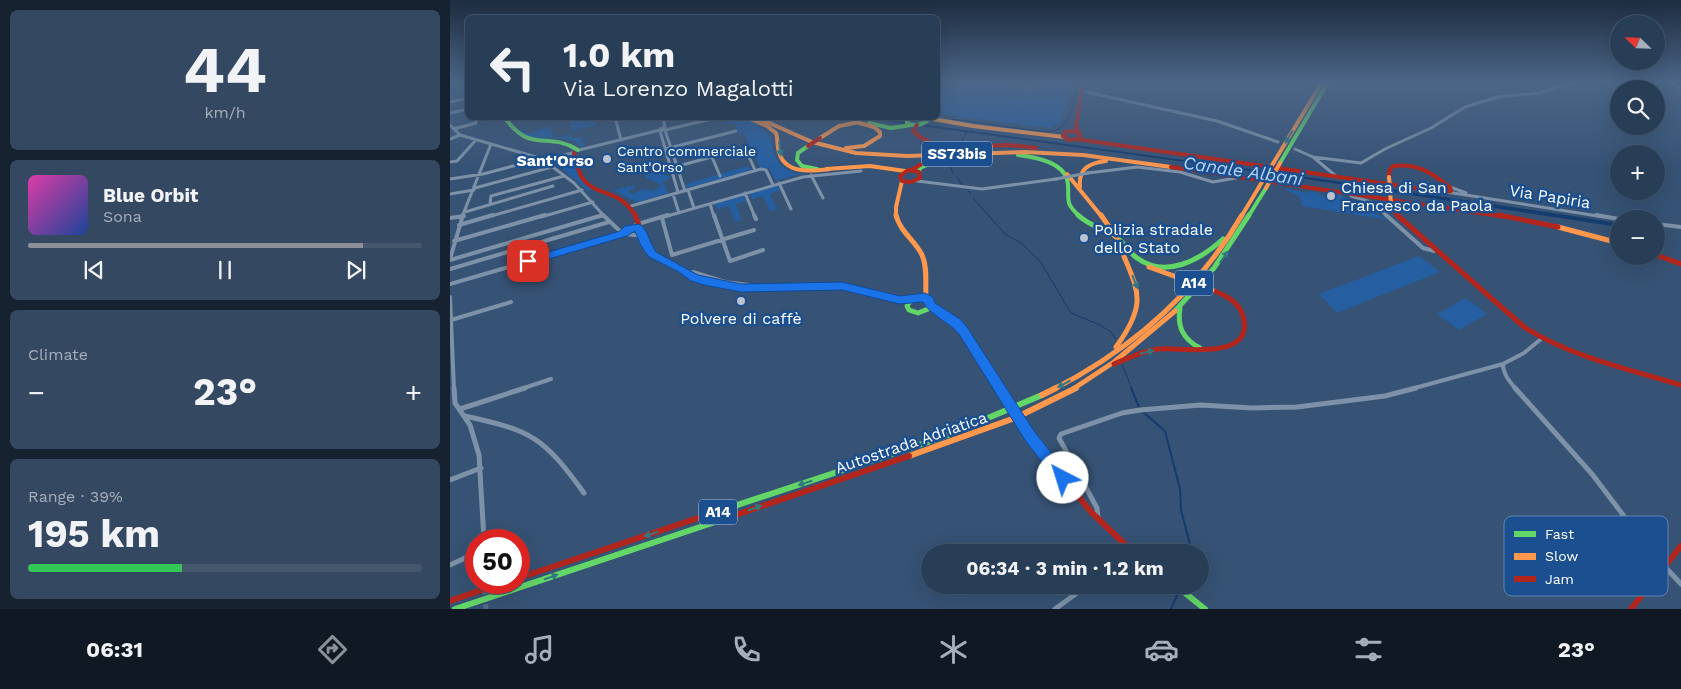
<!DOCTYPE html>
<html lang="en">
<head>
<meta charset="utf-8">
<style>
  body { margin:0; font-family:"Work Sans",sans-serif; background:#344961; color:#f1f3f6; height:100vh; display:flex; flex-direction:column; font-size:19px; white-space:nowrap }
  * { box-sizing:border-box; margin:0 }
  p { font-size:16px; color:#a5aeba }
  .icon { flex:none; width:28px; height:28px; fill:none; stroke:currentColor; stroke-width:2; stroke-linecap:round; stroke-linejoin:round }
  .map { position:relative; flex:1; overflow:hidden }
  .sheet { display:flex; flex-direction:column; gap:10px; padding:10px; background:#162230; width:450px }
  .sheet>* { flex:none }
  .hud { position:absolute; left:15px; top:15px; width:475px; height:105px; border-radius:8px; box-shadow:0 5px 20px #0002,0 0 0 1px #44576d; background:#283e57; color:#f1f3f6; overflow:hidden }
  .needle { width:32px; rotate:293deg }
  .buttons { position:absolute; left:1160px; top:15px; display:grid; gap:10px }
  .buttons a { display:grid; place-items:center; width:55px; height:55px; border-radius:50%; background:#283e57; box-shadow:0 5px 20px #0002,0 0 0 1px #44576d; font-size:25px }
  .speed { position:absolute; left:15px; top:529px; display:flex; gap:10px; font-size:25px; font-weight:700; text-align:center }
  .speed>* { display:grid; place-content:center; width:65px; height:65px; border-radius:50%; background:#283e57; box-shadow:0 5px 20px #0002,0 0 0 1px #44576d; line-height:1 }
  .speed .limit { border:8px solid #d22; background:#fff; color:#111 }
  .pin { position:absolute; display:grid; place-items:center; width:42px; height:42px; color:#fff; margin:-21px; border-radius:10px; box-shadow:0 2px 8px #0006 }
  .me { position:absolute; width:55px; margin:-28px; rotate:320deg; stroke-linejoin:round; filter:drop-shadow(0 0 4px #0008) }
  .turn { display:flex; align-items:center; gap:18px; height:105px; padding:0 15px; font-size:22px }
  .turn .icon { width:65px; height:65px; stroke-width:2.5 }
  .turn b { display:block; font-size:35px; line-height:42px }
  .big { font-size:38px; font-weight:700; line-height:1.1 }
  .sheet .card { flex:1; display:flex; flex-direction:column; justify-content:center; gap:8px; min-width:0; padding:0 18px; border-radius:8px; background:#344961 }
  .sheet .dial { align-items:center; gap:0 }
  .dial b { font-size:65px; line-height:1 }
  .song { display:flex; align-items:center; gap:15px }
  .cover { width:60px; height:60px; border-radius:8px; background:linear-gradient(135deg,hsl(320 70% 55%),hsl(220 70% 35%)) }
  .played { height:5px; border-radius:2px; background:linear-gradient(90deg,#8c9099 85%,#44576d 85%) }
  .keys { display:flex; justify-content:space-around; direction:ltr }
  .heat { display:flex; justify-content:space-between; align-items:center; font-size:28px; direction:ltr }
  .charge { height:8px; border-radius:4px; background:linear-gradient(90deg,#34c759 39%,#44576d 0) }
  .trip { position:absolute; left:471px; top:544px; width:288px; height:50px; border-radius:25px; background:#283e57; box-shadow:0 5px 20px #0002,0 0 0 1px #44576d; font-weight:700; line-height:50px; text-align:center }
  .menu { display:flex; height:80px; justify-content:space-around; align-items:center; background:#101923; color:#a5aeba }
  .menu .icon { width:35px; height:35px }
  .menu .current { color:#8c9099 }
  .menu b { font-size:22px; color:#f1f3f6 }
  main { display:flex; flex:1; min-height:0 }
  .map>svg:first-child { display:block }
  .green { fill:#265fa1 }
  .water { fill:#153c6e }
  .lines { fill:none; stroke-linecap:round; stroke-linejoin:round }
  .stream-far1 { stroke:#153c6e; stroke-width:1 }
  .stream { stroke:#153c6e; stroke-width:2 }
  .runway { fill:#5a728e; fill-rule:evenodd }
  .street-tunnel { stroke:#546c89; stroke-width:5; stroke-dasharray:5 2.5; stroke-linecap:butt }
  .street-far2 { stroke:#7d92a8; stroke-width:3 }
  .street-far1 { stroke:#7d92a8; stroke-width:4 }
  .street { stroke:#7d92a8; stroke-width:5 }
  .fast-far2 { stroke:#63d668; stroke-width:4 }
  .fast-far1 { stroke:#63d668; stroke-width:5 }
  .fast { stroke:#63d668; stroke-width:6 }
  .slow-far2 { stroke:#ff974d; stroke-width:4 }
  .slow-far1 { stroke:#ff974d; stroke-width:5 }
  .slow { stroke:#ff974d; stroke-width:6 }
  .jam-far2 { stroke:#b3261e; stroke-width:4 }
  .jam-far1 { stroke:#b3261e; stroke-width:5 }
  .jam { stroke:#b3261e; stroke-width:6 }
  .street-bridge { stroke:#7d92a8; stroke-width:3 }
  .slow-bridge-far2 { stroke:#ff974d; stroke-width:4 }
  .slow-bridge-far1 { stroke:#ff974d; stroke-width:5 }
  .slow-bridge { stroke:#ff974d; stroke-width:6 }
  .jam-bridge { stroke:#b3261e; stroke-width:4 }
  .oneway { fill:#317883 }
  .route { fill:#1a73e8; stroke:#114b97 }
  .poi-dot { fill:#b9c2ce; stroke:#1b4f8f; stroke-width:2 }
  .labels { text-anchor:middle; stroke-width:5; stroke-linejoin:round; paint-order:stroke }
  .far-poi-label { font-size:14px; fill:#fff; stroke:#1b4f8f; text-anchor:start }
  .shield { fill:#1b4f8f; stroke:#bbcadd; stroke-width:1 }
  .shield-label { font-size:15px; font-weight:bold; fill:#fff }
  .far-quarter-label { font-size:16px; font-weight:bold; fill:#fff; stroke:#1b4f8f }
  .poi-label { font-size:16px; fill:#fff; stroke:#1b4f8f; text-anchor:start }
  .street-label { font-size:16px; fill:#fff; stroke:#1b4f8f }
  .water-label { font-size:18px; font-style:italic; fill:#b5d3f5; stroke:#1b4f8f }
  .key { fill:#1b4f8f; stroke:#5f84b1; stroke-width:1 }
  .key-label { font-size:14px; fill:#fff }
</style>
</head>
<body>
<main>
<section class="sheet">
<div class="card dial"><b>44</b><p>km/h</p></div>
<div class="card">
<div class="song"><i class="cover"></i><div><b>Blue Orbit</b><p>Sona</p></div></div>
<div class="played"></div>
<div class="keys"><svg class="icon" aria-label="previous" viewBox="0 0 24 24"><path d="M18 5L8 12l10 7zM5 5v14"/></svg><svg class="icon" aria-label="pause" viewBox="0 0 24 24"><path d="M8 5v14M16 5v14"/></svg><svg class="icon" aria-label="next" viewBox="0 0 24 24"><path d="M6 5l10 7-10 7zM19 5v14"/></svg></div>
</div>
<div class="card"><p>Climate</p>
<div class="heat"><a>−</a><b class="big">23°</b><a>+</a></div>
</div>
<div class="card"><p>Range · 39%</p><b class="big">195 km</b><div class="charge"></div></div>
</section>
<div class="map">
<svg width="1231" height="609" viewBox="0 0 1231 609">
  <rect width="100%" height="100%" fill="#365274"/>
  <!-- green -->
  <path class="green" d="M 488,82 L 621,82 L 611,122 L 600,128 L 488,114 Z
    M 120,118 L 144,118 L 146,125 L 122,131 Z
    M 277,118 C 294,115 310,124 321,137 C 324,162 330,172 357,175 L 346,175 L 326,181 L 319,168 L 310,168 L 294,133 L 289,134 L 284,123 L 279,124 Z
    M 101,126 L 103,138 L 121,135 L 122,138 L 132,137 L 134,147 L 131,147 C 121,131 85,145 66,131 L 72,129 L 73,132 L 80,133 Z
    M 122,154 L 122,156 L 109,160 L 111,166 L 124,163 C 126,176 132,183 144,189 L 137,191 L 129,183 L 102,161 Z
    M 298,166 L 302,170 L 237,188 L 236,184 Z
    M 207,172 L 221,177 L 212,183 L 215,185 L 218,193 L 189,202 L 184,201 L 163,190 L 185,185 L 187,185 L 178,192 L 181,194 L 194,189 L 203,191 L 212,185 L 196,178 L 195,175 Z
    M 327,185 L 330,190 L 320,194 L 327,210 L 320,211 L 313,196 L 302,199 L 300,193 Z
    M 836,188 L 858,193 L 859,191 L 870,193 L 870,195 L 883,199 L 884,193 L 891,195 L 938,220 L 852,206 L 849,196 L 836,190 Z
    M 294,195 L 296,201 L 286,204 L 291,220 L 285,222 L 279,206 L 267,209 L 265,204 Z
    M 969,256 L 990,272 L 887,313 L 869,294 Z
    M 1016,298 L 1037,314 L 1009,330 L 987,314 Z"/>
  <!-- water -->
  <path class="water" d="M 411,118 L 428,118 L 914,185 L 1169,223 L 1169,227 L 810,172 Z"/>
  <g class="lines">
    <!-- stream-far1 -->
    <path class="stream-far1" d="M 501,119 L 596,132 C 622,131 623,103 628,82
      M 510,144 L 517,132
      M 500,160 L 499,165 L 503,173
      M 507,177 L 513,186
      M 518,191 L 520,193
      M 524,199 L 555,234 L 571,243 L 590,261 L 621,313 L 650,325 L 661,332 L 666,339
      M 672,364 L 682,389"/>
    <!-- stream -->
    <path class="stream" d="M 681,388 L 689,407
      M 693,412 L 715,431 L 730,489 L 731,510 L 742,552
      M 721,609 L 729,591"/>
    <!-- runway -->
    <path class="runway" d="M 568,82 L 586,82 L 589,86 L 587,90 L 580,92 L 573,90 Z"/>
    <!-- street-tunnel -->
    <path class="street-tunnel" d="M 34,582 L 36,609"/>
    <!-- street-far2 -->
    <path class="street-far2" d="M 1218,82 L 1231,87
      M 632,91 L 767,121 L 828,142
      M 0,102 L 18,98
      M 0,113 L 18,109
      M 168,118 L 166,121 L 171,140
      M 213,118 L 215,128
      M 0,125 L 10,135 L 93,159 L 123,153
      M 213,128 L 216,129 L 210,131 L 210,129 Z
      M 4,129 L 26,123 L 25,118 L 28,118
      M 210,131 L 228,192
      M 0,139 L 10,135
      M 215,149 L 286,131
      M 845,149 L 863,157 L 887,177
      M 129,150 L 210,130
      M 262,157 L 270,176
      M 863,157 L 911,163 L 935,149 L 981,128 L 1015,107 L 1048,97 L 1089,93 L 1125,82
      M 96,159 L 96,162 L 124,183 L 155,217
      M 0,162 L 7,161 L 26,140
      M 221,168 L 295,148 L 305,170
      M 638,173 L 687,167 L 730,172 L 763,182 L 786,178
      M 361,175 L 373,198
      M 0,179 L 33,174 L 90,159
      M 467,181 L 532,189 L 606,179
      M 329,183 L 341,209
      M 1000,187 L 1016,193
      M 25,188 L 102,167
      M 238,190 L 244,208
      M 235,191 L 215,130 L 266,118
      M 997,192 L 1154,217
      M 295,193 L 305,217
      M 0,194 L 24,190
      M 223,194 L 229,213
      M 901,196 L 921,202 L 938,217
      M 40,204 L 41,196 L 114,176
      M 260,204 L 264,217
      M 181,206 L 311,169 L 316,170 L 323,185
      M 15,212 L 103,186
      M 9,217 L 14,216
      M 12,217 L 41,144
      M 38,217 L 132,190
      M 91,217 L 143,202
      M 148,217 L 154,215
      M 214,217 L 353,177 L 411,171"/>
    <!-- street-far1 -->
    <path class="street-far1" d="M 153,215 L 173,234
      M 264,215 L 280,261 L 313,250
      M 304,215 L 306,219
      M 936,215 L 973,248 L 984,251
      M 1146,215 L 1169,219
      M 0,218 L 14,216
      M 212,218 L 222,255 L 304,230
      M 1206,224 L 1231,227
      M 9,225 L 43,215
      M 181,228 L 188,224 L 218,215
      M 176,234 L 192,236
      M 4,241 L 95,215
      M 0,259 L 13,215
      M 0,260 L 153,215
      M 0,269 L 159,222
      M 243,272 L 275,282 L 299,285
      M 0,284 L 173,234 L 189,227
      M 0,297 L 4,389
      M 1,320 L 61,302
      M 1053,364 C 1053,374 1060,382 1066,389
      M 71,389 L 101,379
      M 961,389 L 1053,364 L 1074,353 L 1091,339"/>
    <!-- street -->
    <path class="street" d="M 4,388 L 5,403 L 20,425 L 29,455 L 34,540
      M 1065,388 L 1142,474 L 1202,553 L 1231,584
      M 10,409 L 75,388
      M 15,416 C 83,431 93,437 134,493
      M 0,480 L 31,468
      M 648,517 L 647,508 L 609,438 L 611,434 L 672,413 L 690,410 L 751,405 L 802,408 L 847,407 L 935,396 L 966,388
      M 0,565 L 26,553
      M 605,609 L 638,585"/>
    <!-- fast-far2 -->
    <path class="fast-far2" d="M 55,118 C 82,155 96,130 128,150
      M 458,118 L 457,123 C 464,126 470,126 477,121 L 476,118
      M 419,123 L 441,128 L 461,125
      M 358,146 L 348,153 L 347,160 L 352,166 L 367,169
      M 568,155 C 585,157 617,162 618,185 C 619,203 615,202 630,217
      M 830,163 L 878,82
      M 469,172 L 470,168 L 493,158
      M 798,217 L 816,188"/>
    <!-- fast-far1 -->
    <path class="fast-far1" d="M 628,215 C 639,226 653,228 665,236 C 674,242 678,252 687,258 C 716,279 750,260 773,239
      M 472,297 L 480,302 L 478,309 L 468,313 L 459,310 L 457,306 C 460,300 465,297 472,297 Z
      M 730,308 C 727,327 733,339 750,348
      M 725,311 L 764,268 L 799,215"/>
    <!-- fast -->
    <path class="fast" d="M 254,516 L 493,437 L 592,395
      M 725,585 L 755,609
      M 5,609 L 280,517"/>
    <!-- slow-far2 -->
    <path class="slow-far2" d="M 298,118 L 317,126 L 326,133 C 328,139 327,146 329,152 C 335,175 363,171 380,169
      M 308,118 L 362,142 L 406,153 L 457,156 L 575,152 L 633,155 L 721,167
      M 477,118 L 523,126 L 614,137
      M 370,138 L 389,126 L 409,122
      M 396,148 L 414,146 L 430,136 L 430,132 L 424,127 L 406,122
      M 824,162 L 872,82
      M 376,169 L 420,166 L 455,171
      M 617,174 L 652,217
      M 630,187 C 628,168 640,163 656,161
      M 446,217 L 446,207 L 452,181
      M 791,217 L 809,187"/>
    <!-- slow-far1 -->
    <path class="slow-far1" d="M 446,215 C 450,232 465,240 472,255 C 478,268 475,284 476,298
      M 651,215 L 666,237
      M 1108,227 L 1169,243
      M 699,267 L 735,280
      M 480,305 L 498,317 L 513,331 L 549,389
      M 666,347 C 701,299 686,289 667,239
      M 604,389 C 682,349 747,292 792,215
      M 623,389 L 664,362 L 725,311"/>
    <!-- slow -->
    <path class="slow" d="M 548,388 L 553,395
      M 592,395 L 606,388
      M 459,456 L 565,418 L 626,388"/>
    <!-- jam-far2 -->
    <path class="jam-far2" d="M 16,82 L 18,83
      M 467,125 L 463,131 C 488,156 523,146 555,145 C 565,145 576,147 586,148
      M 624,131 L 630,134 L 628,139 L 619,140 L 613,136 L 615,132 Z
      M 629,133 L 626,126 L 633,82
      M 626,139 L 993,192
      M 124,153 C 127,160 128,173 133,179 C 146,197 170,188 186,217
      M 721,167 L 1056,217
      M 458,170 L 469,172 L 470,178 L 461,182 L 452,181 L 450,176 Z
      M 461,170 L 472,164
      M 939,177 L 939,171 L 943,166 C 966,163 981,172 998,186
      M 991,184 L 1000,187 L 1001,191 L 995,192 L 989,189 L 988,186 Z
      M 941,204 L 948,217"/>
    <!-- jam-far1 -->
    <path class="jam-far1" d="M 185,215 L 200,252 L 246,279 L 291,288 L 392,286 L 450,300 L 461,299
      M 947,215 L 1074,327 C 1122,357 1177,369 1231,385
      M 1049,215 L 1108,227
      M 1206,255 L 1231,264
      M 664,364 C 678,358 692,351 708,349 C 730,347 806,362 793,316 C 789,302 775,295 762,290"/>
    <!-- jam -->
    <path class="jam" d="M 579,436 L 641,512 L 683,552
      M 280,517 L 459,456
      M 69,578 L 254,516
      M 0,601 L 55,582
      M 1181,609 L 1231,546"/>
    <!-- street-bridge -->
    <path class="street-bridge" d="M 606,179 L 638,173"/>
    <!-- slow-bridge-far2 -->
    <path class="slow-bridge-far2" d="M 939,177 L 941,204
      M 809,187 L 824,162
      M 816,188 L 830,163"/>
    <!-- slow-bridge-far1 -->
    <path class="slow-bridge-far1" d="M 735,280 L 762,290"/>
    <!-- slow-bridge -->
    <path class="slow-bridge" d="M 553,395 L 579,436"/>
    <!-- jam-bridge -->
    <path class="jam-bridge" d="M 358,146 L 370,138"/>
  </g>
  <!-- one-way arrows -->
  <defs><path id="oneway-solid" d="M-6-.8H1V-3.2L6.5 0L1 3.2V.8H-6Z" transform="scale(1.25)"/></defs>
  <g class="oneway">
    <use href="#oneway-solid" transform="translate(839 137) rotate(121)"/>
    <use href="#oneway-solid" transform="translate(330 149) rotate(83)"/>
    <use href="#oneway-solid" transform="translate(774 257) rotate(-55)"/>
    <use href="#oneway-solid" transform="translate(685 282) rotate(68)"/>
    <use href="#oneway-solid" transform="translate(697 352) rotate(-13)"/>
    <use href="#oneway-solid" transform="translate(614 384) rotate(152)"/>
    <use href="#oneway-solid" transform="translate(355 483) rotate(162)"/>
    <use href="#oneway-solid" transform="translate(305 508) rotate(-19)"/>
    <use href="#oneway-solid" transform="translate(201 534) rotate(162)"/>
    <use href="#oneway-solid" transform="translate(101 577) rotate(-19)"/>
  </g>
  <!-- sky -->
  <linearGradient id="sky" x2="0" y2="1"><stop stop-color="#1e2d40"/><stop offset="0.49" stop-color="#4c6688"/><stop offset="1" stop-color="#4c6688" stop-opacity="0"/></linearGradient>
  <rect width="1231" height="167" fill="url(#sky)"/>
  <!-- route -->
  <path class="route" d="M 189,224 C 197,227 200,244 206,252 L 248,275 L 291,284 L 392,282 L 450,296 L 475,293 L 483,297 L 485,303 L 510,319 L 517,327 L 584,431 L 618,474 L 620,478 L 618,483 L 613,485 L 608,483 L 575,440 L 509,334 C 499,322 480,315 473,302 L 450,304 L 392,290 L 291,292 L 254,285 L 241,281 L 229,272 L 199,257 L 191,246 L 185,231 L 177,236 L 78,265 L 73,261 L 75,259 L 170,231 L 175,226 Z"/>
  <!-- markers -->
  <g class="poi-dot">
    <circle cx="157" cy="159" r="5"/>
    <circle cx="881" cy="196" r="5"/>
    <circle cx="634" cy="238" r="5"/>
    <circle cx="291" cy="301" r="5"/>
  </g>
  <g class="labels">
    <!-- far-poi labels -->
    <g class="far-poi-label">
      <text x="167" y="156">Centro commerciale<tspan x="167" dy="16">Sant'Orso</tspan></text>
    </g>
    <!-- shield labels -->
    <g class="shield">
      <rect x="472" y="141.5" width="70" height="25" rx="4"/>
      <rect x="725" y="270.5" width="38" height="25" rx="4"/>
      <rect x="249" y="499.5" width="38" height="25" rx="4"/>
    </g>
    <g class="shield-label">
      <text x="507" y="159">SS73bis</text>
      <text x="744" y="288">A14</text>
      <text x="268" y="517">A14</text>
    </g>
    <!-- far-quarter labels -->
    <g class="far-quarter-label">
      <text x="105" y="166">Sant'Orso</text>
    </g>
    <!-- poi labels -->
    <g class="poi-label">
      <text x="891" y="193">Chiesa di San<tspan x="891" dy="18">Francesco da Paola</tspan></text>
      <text x="644" y="235">Polizia stradale<tspan x="644" dy="18">dello Stato</tspan></text>
      <text x="291" y="324" text-anchor="middle">Polvere di caffè</text>
    </g>
    <!-- street labels -->
    <g class="street-label">
      <text transform="translate(1100 196) rotate(9)" y="6">Via Papiria</text>
      <text transform="translate(461 442) rotate(-19)" y="6">Autostrada Adriatica</text>
    </g>
    <!-- water labels -->
    <g class="water-label">
      <text transform="translate(793 171) rotate(8)" y="6">Canale Albani</text>
    </g>
  </g>
  <!-- legend -->
  <rect x="1054" y="516" width="164" height="80" rx="8" class="key"/>
  <rect x="1064" y="531" width="22" height="6" fill="#63d668"/>
  <rect x="1064" y="553" width="22" height="7" fill="#ff974d"/>
  <rect x="1064" y="576" width="22" height="6" fill="#b3261e"/>
  <g class="key-label">
    <text x="1095" y="539">Fast</text>
    <text x="1095" y="561">Slow</text>
    <text x="1095" y="584">Jam</text>
  </g>
</svg>
<div class="buttons">
<a><svg class="needle" viewBox="-14 -14 28 28"><path d="M0-13l5 13h-10z" fill="#e53935"/><path d="M0 13l5-13h-10z" fill="#a5aeba"/></svg></a>
<a><svg class="icon" aria-label="search" viewBox="0 0 24 24"><circle cx="10" cy="10" r="6"/><path d="M15 15l6 6"/></svg></a>
<a>+</a>
<a>−</a>
</div>
<div class="speed"><div class="limit">50</div></div>
<div class="pin" style="left:78px;top:261px;background:#d93025"><svg class="icon" aria-label="arrive" viewBox="0 0 24 24"><path d="M6 21V4h12l-3 4 3 4H6"/></svg></div>
<svg class="me" style="left:613px;top:478px" viewBox="-20 -20 40 40"><circle r="19" fill="#fff"/><path d="M0-13L10 11 0 6-10 11z" fill="#1a73e8"/></svg>
<div class="trip">06:34 · 3 min · 1.2 km</div>
<div class="hud">
<div class="turn"><svg class="icon" aria-label="left" viewBox="0 0 24 24"><path d="M17 20v-9H6M10 6l-5 5 5 5"/></svg><div><b>1.0 km</b>Via Lorenzo Magalotti</div></div>
</div>
</div>
</main>
<nav class="menu">
<b>06:31</b>
<svg class="icon current" aria-label="directions" viewBox="0 0 24 24"><path d="M12 3l9 9-9 9-9-9zM9 14v-3h6M13 9l2 2-2 2"/></svg>
<svg class="icon" aria-label="music" viewBox="0 0 24 24"><path d="M9 18V5l10-2v13"/><circle cx="6" cy="18" r="3"/><circle cx="16" cy="16" r="3"/></svg>
<svg class="icon" aria-label="phone" viewBox="0 0 24 24"><path d="M5 4h4l2 5-3 2q2 4 5 5l2-3 5 2v4C11 20 4 13 5 4z"/></svg>
<svg class="icon" aria-label="climate" viewBox="0 0 24 24"><path d="M12 3v18M4 7l16 10M4 17L20 7"/></svg>
<svg class="icon" aria-label="car" viewBox="0 0 24 24"><path d="M5 17H2v-5l4-1 3-4h7l3 4 3 1v5h-3M9 17h6M6 11h13"/><circle cx="7" cy="17" r="2"/><circle cx="17" cy="17" r="2"/></svg>
<svg class="icon" aria-label="filters" viewBox="0 0 24 24"><path d="M4 7h16M4 17h16"/><circle cx="9" cy="7" r="2"/><circle cx="15" cy="17" r="2"/></svg>
<b>23°</b>
</nav>
</body>
</html>
